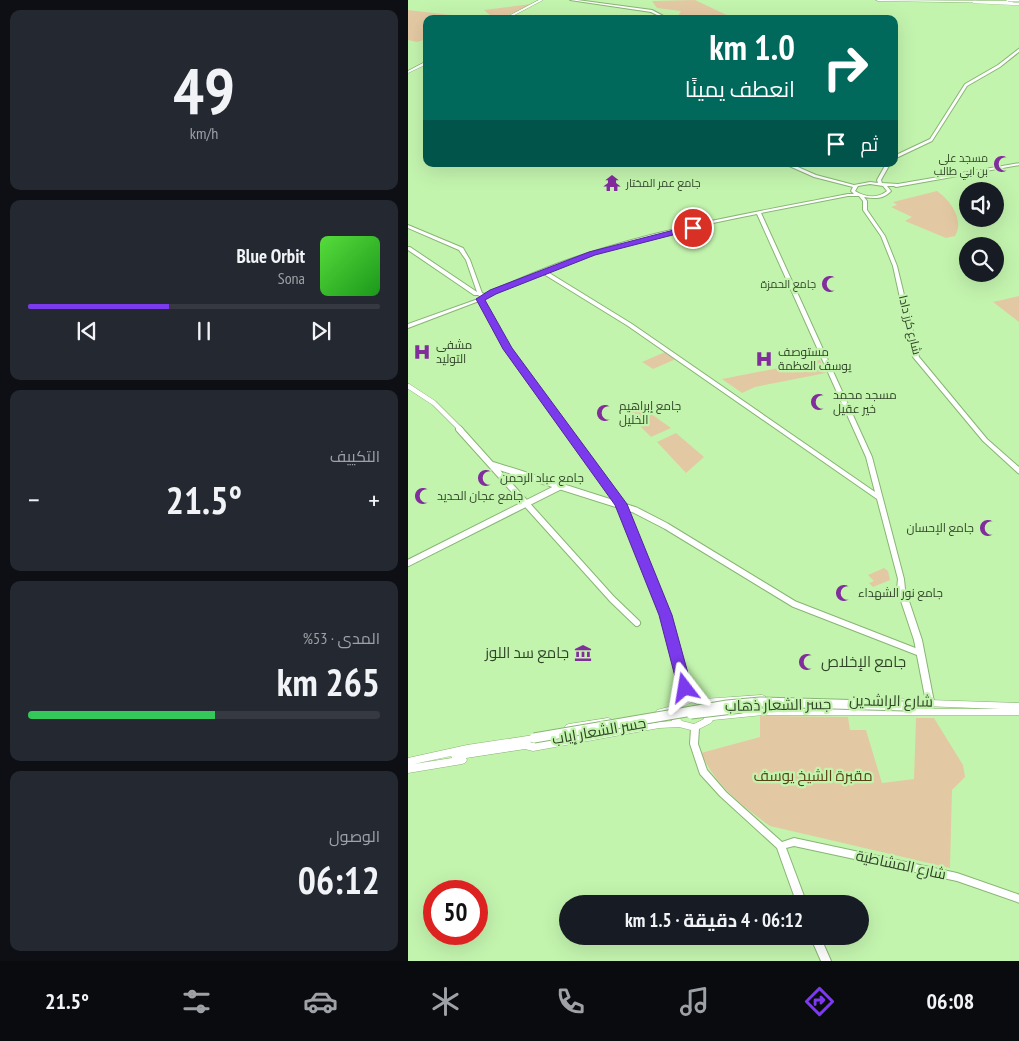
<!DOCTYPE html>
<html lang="ar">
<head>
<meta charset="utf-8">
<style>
  body { margin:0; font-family:"PT Sans Narrow",Cairo,sans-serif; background:#242831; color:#f1f3f6; direction:rtl; height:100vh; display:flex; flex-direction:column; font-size:19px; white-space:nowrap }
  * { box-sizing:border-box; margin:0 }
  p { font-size:16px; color:#9ea1a6 }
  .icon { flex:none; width:28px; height:28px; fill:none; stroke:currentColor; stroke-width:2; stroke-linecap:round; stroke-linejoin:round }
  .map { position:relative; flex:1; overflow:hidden; direction:ltr }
  .side { display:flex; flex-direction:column; gap:10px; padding:10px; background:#0d0f14; width:408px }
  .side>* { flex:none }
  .guide { position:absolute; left:15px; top:15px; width:475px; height:152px; border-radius:10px; box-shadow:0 5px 20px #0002; direction:rtl; background:#00695c; color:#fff; overflow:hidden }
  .controls { position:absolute; left:551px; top:182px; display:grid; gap:10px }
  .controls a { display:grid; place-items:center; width:45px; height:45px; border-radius:50%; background:#171b24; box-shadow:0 5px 20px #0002; font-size:25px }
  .speed { position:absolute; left:15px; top:880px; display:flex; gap:10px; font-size:25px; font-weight:700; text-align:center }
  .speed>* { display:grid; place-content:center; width:65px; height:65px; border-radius:50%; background:#171b24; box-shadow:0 5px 20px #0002; line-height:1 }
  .speed .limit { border:8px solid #d22; background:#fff; color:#111 }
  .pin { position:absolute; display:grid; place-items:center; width:42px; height:42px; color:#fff; margin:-21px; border:2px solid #fff; border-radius:50%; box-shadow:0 1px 5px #0007 }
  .me { position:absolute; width:55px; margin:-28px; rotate:346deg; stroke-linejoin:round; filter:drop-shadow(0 0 4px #0008) }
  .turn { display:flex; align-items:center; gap:18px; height:105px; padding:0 20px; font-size:22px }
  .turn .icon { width:65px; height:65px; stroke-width:2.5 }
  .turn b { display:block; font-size:35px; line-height:42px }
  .then { display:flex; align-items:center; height:48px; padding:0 20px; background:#0003; gap:10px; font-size:19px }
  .big { font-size:38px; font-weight:700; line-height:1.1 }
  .side .tile { flex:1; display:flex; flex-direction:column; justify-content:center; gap:8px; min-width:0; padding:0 18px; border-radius:10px; background:#242831 }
  .side .dial { align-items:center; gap:0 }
  .dial b { font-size:65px; line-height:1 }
  .song { display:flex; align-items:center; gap:15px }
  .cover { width:60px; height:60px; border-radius:8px; background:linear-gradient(135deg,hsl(110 70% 55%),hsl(120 70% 35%)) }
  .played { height:5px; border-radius:2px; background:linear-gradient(90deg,#7c3aed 40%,#363941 40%) }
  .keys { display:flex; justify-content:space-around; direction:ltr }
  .heat { display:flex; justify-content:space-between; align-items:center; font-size:28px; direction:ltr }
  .charge { height:8px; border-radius:4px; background:linear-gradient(90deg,#34c759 53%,#363941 0) }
  .trip { position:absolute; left:151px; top:895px; width:310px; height:50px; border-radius:25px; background:#171b24; box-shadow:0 5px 20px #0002; font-weight:700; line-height:50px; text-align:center; direction:rtl }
  .tab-bar { display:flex; height:80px; justify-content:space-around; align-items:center; background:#090b0e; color:#9ea1a6 }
  .tab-bar .icon { width:35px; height:35px }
  .tab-bar .current { color:#7c3aed }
  .tab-bar b { font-size:22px; color:#f1f3f6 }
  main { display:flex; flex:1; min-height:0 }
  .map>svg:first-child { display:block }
  .green { fill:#e3c9a3 }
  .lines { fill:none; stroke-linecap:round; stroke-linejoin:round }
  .tertiary-far2-casing { stroke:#87b573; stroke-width:3 }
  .tertiary-far1-casing { stroke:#87b573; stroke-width:5.5 }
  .tertiary-casing { stroke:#87b573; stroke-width:8 }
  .secondary-casing { stroke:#87b573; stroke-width:2 }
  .primary-casing { stroke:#87b573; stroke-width:1 }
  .trunk-casing { stroke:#87b573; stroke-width:1 }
  .tertiary-far2 { stroke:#fff; stroke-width:2.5 }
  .tertiary-far1 { stroke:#fff; stroke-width:4.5 }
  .tertiary { stroke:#fff; stroke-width:6 }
  .secondary { fill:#fff; fill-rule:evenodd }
  .primary { fill:#fff; fill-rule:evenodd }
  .trunk { fill:#fff; fill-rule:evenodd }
  .primary-bridge-casing { stroke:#87b573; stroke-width:11; stroke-linecap:butt }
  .trunk-bridge-casing { stroke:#87b573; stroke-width:4; stroke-linecap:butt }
  .primary-bridge { stroke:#fff; stroke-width:9 }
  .trunk-bridge { stroke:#fff; stroke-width:3 }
  .route { fill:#7c3aed; stroke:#51269a }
  .labels { text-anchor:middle; stroke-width:4.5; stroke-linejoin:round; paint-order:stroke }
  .far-poi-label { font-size:11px; fill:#2f4327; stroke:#c3f4ae; text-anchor:end }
  .street-label { font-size:12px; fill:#2f4327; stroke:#c3f4ae }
  .poi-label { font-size:12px; fill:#2f4327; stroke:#c3f4ae; text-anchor:start }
  .near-poi-label { font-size:15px; fill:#2f4327; stroke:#c3f4ae; text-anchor:end }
  .near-street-label { font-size:15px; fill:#2f4327; stroke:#c3f4ae }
  .near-park-label { font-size:15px; fill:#5a4015; stroke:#c3f4ae }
</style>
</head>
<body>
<main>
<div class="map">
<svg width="612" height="961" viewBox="0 0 612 961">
  <rect width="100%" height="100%" fill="#c3f4ae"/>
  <!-- green -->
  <path class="green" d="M 287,0 L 327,19 L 271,19 L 269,18 L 273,11 L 249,8 L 244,1 Z
    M 123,4 L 92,19 L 19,19 L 19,39 L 9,42 L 0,40 L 0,10 L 68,18 L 83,16 L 76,10 Z
    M 529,191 C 542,200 557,220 547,236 L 538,238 L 497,221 L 504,217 L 483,207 L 489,205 L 485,202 Z
    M 611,296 L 611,322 L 585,302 Z
    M 257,352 L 268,359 L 245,369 L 234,362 Z
    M 412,360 L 418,373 L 347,387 L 334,393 L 314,379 Z
    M 235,408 L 263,428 L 243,437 L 220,414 Z
    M 268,433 L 296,457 L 278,473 L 249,442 Z
    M 476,568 L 480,571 L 482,580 L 465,587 L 461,583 L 466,581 L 460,575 Z
    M 352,716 L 440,717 L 442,730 L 458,730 L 474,783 L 506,779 L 508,718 L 526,718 L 555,765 L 557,777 L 544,790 L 542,868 L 362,826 C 334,806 307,785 293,753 L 352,737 Z"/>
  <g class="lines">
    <!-- tertiary-far2 casing -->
    <g class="tertiary-far2-casing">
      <path id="tertiary-far2" d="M 566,2 L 612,4"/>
    </g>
    <!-- tertiary-far1 casing -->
    <g class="tertiary-far1-casing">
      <path id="tertiary-far1" d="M 0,386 L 26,403 L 53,430"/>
    </g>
    <!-- tertiary casing -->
    <g class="tertiary-casing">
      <path id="tertiary" d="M 51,429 L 204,599 L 229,623
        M 85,465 L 227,510 L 258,526 L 386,604 L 512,653
        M 0,563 L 153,486"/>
    </g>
    <!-- secondary casing -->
    <g class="secondary-casing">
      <path id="secondary" d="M 162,0 L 169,0 L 244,10 L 261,19 L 257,19 L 243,12 Z
        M 612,48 L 612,51 L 592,67 L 559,86 L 524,141 L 486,159 L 486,156 L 522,139 L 557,84 L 590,65 Z
        M 612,163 L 612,165 L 488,187 L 486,186 L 479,186 L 483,191 C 476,199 467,199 456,197 L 459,201 L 459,210 L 477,236 L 489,266 L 511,357 L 579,439 L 612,468 L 612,474 L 610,473 L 575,441 L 505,357 L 485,266 L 473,236 L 455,210 L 455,201 L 451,196 L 440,196 L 353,213 L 464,457 L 496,579 L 497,589 L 514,640 L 526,702 L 525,704 L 522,705 L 519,704 L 518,702 L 506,640 L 489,589 L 490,579 L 469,499 L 220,326 L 134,273 L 78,297 L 77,299 L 75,299 L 102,349 L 216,504 L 261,615 L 283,700 L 282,702 L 279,703 L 276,702 L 253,615 L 210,504 L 97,349 L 71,301 L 0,328 L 0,324 L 73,298 L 73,297 L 70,295 L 66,295 L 0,250 L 0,247 L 2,247 L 69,292 L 58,260 L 51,250 L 0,228 L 0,225 L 55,248 L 62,260 L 74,293 L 76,294 C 107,281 137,267 168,257 C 256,227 349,212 440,194 L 446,194 L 443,191 L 445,187 L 406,177 L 379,165 L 378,164 L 383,164 L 408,175 L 446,185 L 462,182 L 470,183 L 469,180 L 478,164 L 482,164 L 473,180 L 474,183 L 490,184 ZM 462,184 L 475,186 L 479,191 C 469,199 457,197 447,191 L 450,186 ZM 349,214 L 458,457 L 467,492 L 224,324 L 138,271 C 206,244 278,228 349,214 Z
        M 287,725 L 290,726 L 291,728 L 290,744 L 299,770 L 318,792 L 374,842 L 386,838 L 549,873 L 612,895 L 612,903 L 549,881 L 386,846 L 378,848 L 399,904 L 389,904 L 369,848 L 312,796 L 292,774 L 282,744 L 283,728 L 284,726 Z
        M 402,936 L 412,936 L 423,961 L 413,961 Z"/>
    </g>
    <!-- primary casing -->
    <g class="primary-casing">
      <path id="primary" d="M 354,695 L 357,696 L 358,698 L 357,700 L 354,701 L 303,705 L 307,711 L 307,713 L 355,709 L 593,709 L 490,705 L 487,704 L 486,702 L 487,700 L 490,699 L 612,703 L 612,715 L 355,715 L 305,720 L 303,723 L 287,731 L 271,727 L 251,728 L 125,751 L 117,749 L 58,758 L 59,760 L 57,763 L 54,764 L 0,773 L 0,758 L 59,745 L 126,735 L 129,736 L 130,738 L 129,740 L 122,742 L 125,743 L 251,722 L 264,721 L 261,715 L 261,713 L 252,715 L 249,714 L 248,712 L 249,710 L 264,706 L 265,704 L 283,696 L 295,699 ZM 284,702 L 292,705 L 298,712 L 296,719 L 286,724 L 274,721 L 269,715 L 272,708 ZM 43,756 L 44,758 L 6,764 Z
        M 200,718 L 203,719 L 204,721 L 203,723 L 200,724 L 161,730 L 158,729 L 157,727 L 158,725 L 161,724 Z"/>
    </g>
    <!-- trunk casing -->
    <g class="trunk-casing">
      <path id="trunk" d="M 131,0 L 135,0 L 99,19 L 95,19 Z
        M 468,0 L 604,1 L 606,2 L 604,3 L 470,1 Z
        M 19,61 L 19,64 L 0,73 L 0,71 Z"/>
    </g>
    <!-- tertiary-far2 -->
    <use href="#tertiary-far2" class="tertiary-far2"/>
    <!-- tertiary-far1 -->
    <use href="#tertiary-far1" class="tertiary-far1"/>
    <!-- tertiary -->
    <use href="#tertiary" class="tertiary"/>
    <!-- secondary -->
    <use href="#secondary" class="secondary"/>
    <!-- primary -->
    <use href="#primary" class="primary"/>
    <!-- trunk -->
    <use href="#trunk" class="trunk"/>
    <!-- primary-bridge casing -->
    <g class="primary-bridge-casing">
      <path id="primary-bridge" d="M 283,714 L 334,708
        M 126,738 L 319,705 L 352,702 L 496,706"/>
    </g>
    <!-- trunk-bridge casing -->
    <g class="trunk-bridge-casing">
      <path id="trunk-bridge" d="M 600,0 L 611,0"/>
    </g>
    <!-- primary-bridge -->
    <use href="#primary-bridge" class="primary-bridge"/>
    <!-- trunk-bridge -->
    <use href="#trunk-bridge" class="trunk-bridge"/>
  </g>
  <!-- route -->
  <path class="route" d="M 285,225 L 288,226 L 288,229 L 187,255 L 88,294 L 77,300 L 104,348 L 219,504 L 264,615 L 284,688 L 282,691 L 272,691 L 270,688 L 251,615 L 207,505 L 95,349 L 68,299 L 82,290 L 181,252 Z"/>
  <!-- icons -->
  <defs>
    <g id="mosque-bare" transform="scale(1.35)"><path d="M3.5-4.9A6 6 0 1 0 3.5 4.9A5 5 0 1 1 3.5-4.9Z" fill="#812d9c" stroke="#c3f4ae" stroke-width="2.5" paint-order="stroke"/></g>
    <g id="temple-bare" transform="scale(1.35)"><path d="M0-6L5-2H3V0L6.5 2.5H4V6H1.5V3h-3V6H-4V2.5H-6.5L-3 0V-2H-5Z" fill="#812d9c" stroke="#c3f4ae" stroke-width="2.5" paint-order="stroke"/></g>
    <g id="hospital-bare" transform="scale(1.35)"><path d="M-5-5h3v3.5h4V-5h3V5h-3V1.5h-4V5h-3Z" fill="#812d9c" stroke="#c3f4ae" stroke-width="2.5" paint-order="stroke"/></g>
    <g id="museum-bare" transform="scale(1.35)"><path d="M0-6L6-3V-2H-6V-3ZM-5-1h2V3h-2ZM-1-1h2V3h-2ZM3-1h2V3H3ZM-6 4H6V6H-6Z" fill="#812d9c" stroke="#c3f4ae" stroke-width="2.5" paint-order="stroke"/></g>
  </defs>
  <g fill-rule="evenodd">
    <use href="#mosque-bare" x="594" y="164"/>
    <use href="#temple-bare" x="204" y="183"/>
    <use href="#mosque-bare" x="422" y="284"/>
    <use href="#hospital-bare" x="14" y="352"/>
    <use href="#hospital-bare" x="356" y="359"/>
    <use href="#mosque-bare" x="411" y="402"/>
    <use href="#mosque-bare" x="197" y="413"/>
    <use href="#mosque-bare" x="78" y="478"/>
    <use href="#mosque-bare" x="15" y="496"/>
    <use href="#mosque-bare" x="580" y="528"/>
    <use href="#mosque-bare" x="436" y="593"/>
    <use href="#museum-bare" x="175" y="653"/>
    <use href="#mosque-bare" x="399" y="662"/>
  </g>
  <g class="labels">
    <!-- far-poi labels -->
    <g class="far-poi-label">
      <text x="580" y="162">مسجد علي<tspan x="580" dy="13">بن ابي طالب</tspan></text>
      <text x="218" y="187" text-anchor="start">جامع عمر المختار</text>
      <text x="408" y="288">جامع الحمزة</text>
    </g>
    <!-- street labels -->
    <g class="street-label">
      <text transform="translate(502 325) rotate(76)" y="4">شارع كرز دادا</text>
    </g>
    <!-- poi labels -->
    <g class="poi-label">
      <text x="28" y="349">مشفى<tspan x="28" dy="14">التوليد</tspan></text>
      <text x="370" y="356">مستوصف<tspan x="370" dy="14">يوسف العظمة</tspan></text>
      <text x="425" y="399">مسجد محمد<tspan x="425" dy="14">خير عقيل</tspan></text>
      <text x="211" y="410">جامع إبراهيم<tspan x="211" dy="14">الخليل</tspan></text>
      <text x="92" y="482">جامع عباد الرحمن</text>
      <text x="29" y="500">جامع عجان الحديد</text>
      <text x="566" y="532" text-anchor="end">جامع الإحسان</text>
      <text x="450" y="597">جامع نور الشهداء</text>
    </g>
    <!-- near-poi labels -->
    <g class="near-poi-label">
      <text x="161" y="658">جامع سد اللوز</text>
      <text x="413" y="667" text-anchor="start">جامع الإخلاص</text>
    </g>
    <!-- near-street labels -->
    <g class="near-street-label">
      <text transform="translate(483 701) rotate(1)" y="5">شارع الراشدين</text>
      <text transform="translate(370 705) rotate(-1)" y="5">جسر الشعار ذهاب</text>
      <text transform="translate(191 731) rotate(-10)" y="5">جسر الشعار إياب</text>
      <text transform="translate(493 865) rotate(12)" y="5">شارع المشاطية</text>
    </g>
    <!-- near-park labels -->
    <g class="near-park-label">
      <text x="405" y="781">مقبرة الشيخ يوسف</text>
    </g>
  </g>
</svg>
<div class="controls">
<a><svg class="icon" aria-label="sound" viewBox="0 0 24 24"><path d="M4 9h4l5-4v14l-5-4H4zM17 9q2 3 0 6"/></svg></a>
<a><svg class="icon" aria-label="search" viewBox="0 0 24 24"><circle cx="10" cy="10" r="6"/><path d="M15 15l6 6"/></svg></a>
</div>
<div class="speed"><div class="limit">50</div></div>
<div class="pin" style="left:285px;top:228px;background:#d93025"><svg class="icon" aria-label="arrive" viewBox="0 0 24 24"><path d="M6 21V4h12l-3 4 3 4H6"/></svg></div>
<svg class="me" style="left:277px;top:688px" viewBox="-20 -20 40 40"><path d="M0-17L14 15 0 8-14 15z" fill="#7c3aed" stroke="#fff" stroke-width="4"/></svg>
<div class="trip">06:12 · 4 دقيقة · 1.5 km</div>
<div class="guide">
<div class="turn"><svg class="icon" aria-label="right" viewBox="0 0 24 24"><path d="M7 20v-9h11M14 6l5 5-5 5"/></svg><div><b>1.0 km</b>انعطف يمينًا</div></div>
<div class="then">ثم<svg class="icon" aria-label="arrive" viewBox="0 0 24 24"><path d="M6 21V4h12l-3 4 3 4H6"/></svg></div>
</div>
</div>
<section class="side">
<div class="tile dial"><b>49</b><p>km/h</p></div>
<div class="tile">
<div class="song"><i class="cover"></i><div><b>Blue Orbit</b><p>Sona</p></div></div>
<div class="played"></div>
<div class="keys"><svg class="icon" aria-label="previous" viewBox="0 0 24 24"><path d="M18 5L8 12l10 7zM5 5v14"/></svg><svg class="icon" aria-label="pause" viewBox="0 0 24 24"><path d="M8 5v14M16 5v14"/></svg><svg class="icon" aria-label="next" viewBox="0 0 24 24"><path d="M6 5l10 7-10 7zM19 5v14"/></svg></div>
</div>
<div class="tile"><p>التكييف</p>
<div class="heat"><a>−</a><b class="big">21.5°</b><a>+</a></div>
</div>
<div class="tile"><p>المدى · 53%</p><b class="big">265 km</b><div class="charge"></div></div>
<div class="tile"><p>الوصول</p><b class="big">06:12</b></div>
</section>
</main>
<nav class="tab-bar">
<b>06:08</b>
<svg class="icon current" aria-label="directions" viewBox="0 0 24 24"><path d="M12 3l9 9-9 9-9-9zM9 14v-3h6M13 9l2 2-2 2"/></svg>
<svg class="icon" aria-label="music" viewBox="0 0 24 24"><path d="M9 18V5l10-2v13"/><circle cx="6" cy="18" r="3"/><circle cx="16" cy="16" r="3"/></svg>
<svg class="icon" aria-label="phone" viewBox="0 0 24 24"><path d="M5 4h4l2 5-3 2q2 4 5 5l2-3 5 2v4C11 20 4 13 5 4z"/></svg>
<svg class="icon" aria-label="climate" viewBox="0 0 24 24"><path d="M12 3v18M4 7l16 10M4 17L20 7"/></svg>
<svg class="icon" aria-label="car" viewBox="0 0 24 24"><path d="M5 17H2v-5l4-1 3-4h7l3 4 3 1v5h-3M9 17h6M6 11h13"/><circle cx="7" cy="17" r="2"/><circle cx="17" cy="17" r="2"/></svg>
<svg class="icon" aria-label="filters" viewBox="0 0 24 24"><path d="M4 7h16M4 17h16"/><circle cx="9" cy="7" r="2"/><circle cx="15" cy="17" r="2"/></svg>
<b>21.5°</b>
</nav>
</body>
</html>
